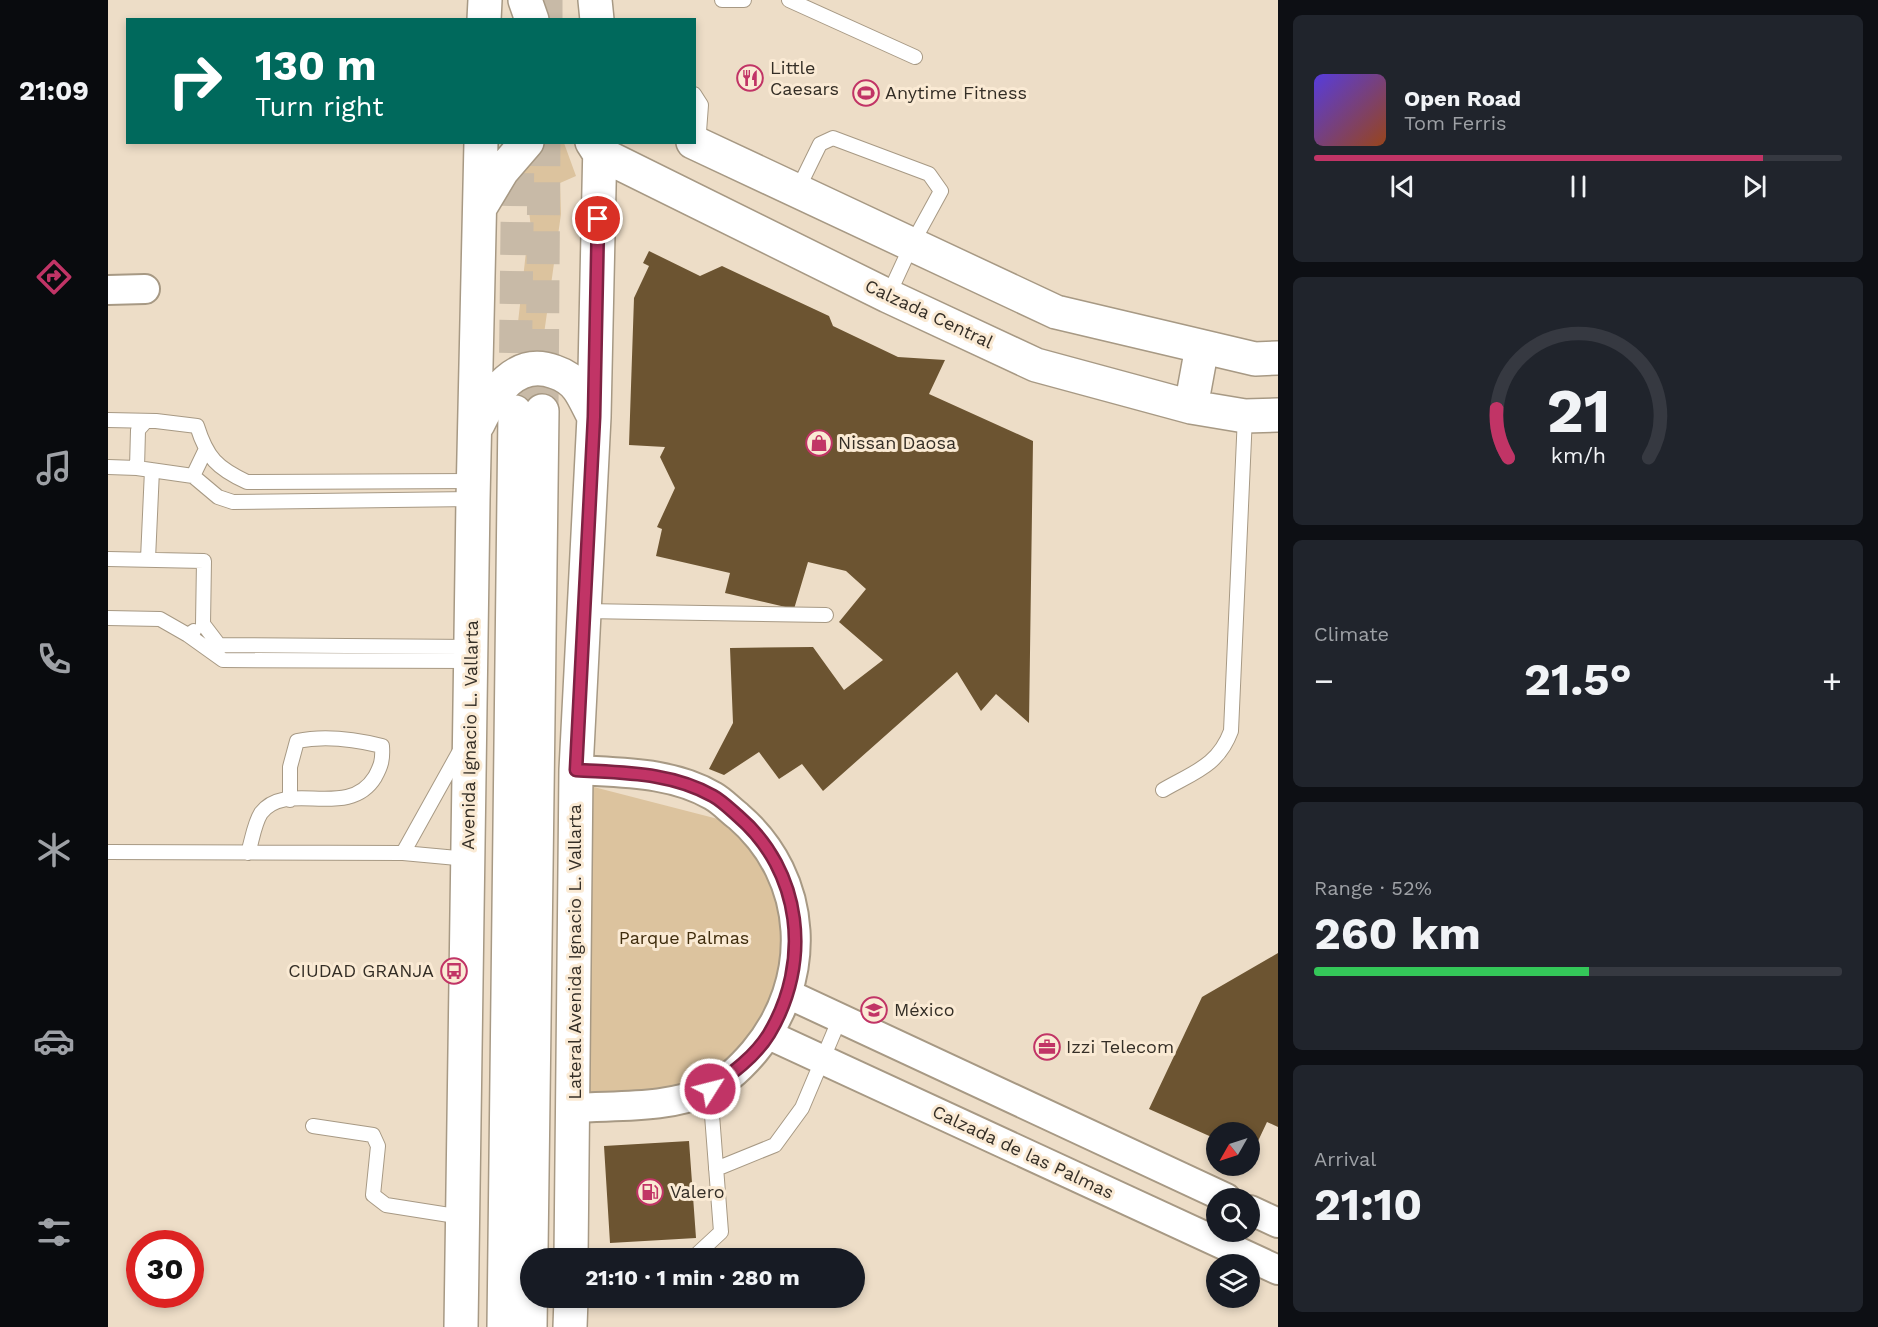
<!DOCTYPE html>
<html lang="en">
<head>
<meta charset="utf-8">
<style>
  body { margin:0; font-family:"Work Sans",sans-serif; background:#20242c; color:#f1f3f6; height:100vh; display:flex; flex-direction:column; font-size:22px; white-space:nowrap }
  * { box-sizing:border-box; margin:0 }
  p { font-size:20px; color:#9ea1a6 }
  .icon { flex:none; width:33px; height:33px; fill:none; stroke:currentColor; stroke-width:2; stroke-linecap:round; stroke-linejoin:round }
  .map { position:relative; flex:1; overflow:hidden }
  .drawer { display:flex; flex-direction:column; gap:15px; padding:15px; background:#0d0f14; width:600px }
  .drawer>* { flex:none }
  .banner { position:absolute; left:18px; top:18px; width:570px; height:126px; border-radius:0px; box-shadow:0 3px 9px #0003; background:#00695c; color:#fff; overflow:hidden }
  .needle { width:39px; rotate:231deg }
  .fabs { position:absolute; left:1098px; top:1122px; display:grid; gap:12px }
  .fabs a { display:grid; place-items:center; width:54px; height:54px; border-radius:50%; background:#171b24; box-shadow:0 3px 9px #0003; font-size:30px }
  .speed { position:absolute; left:18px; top:1230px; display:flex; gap:12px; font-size:30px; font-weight:700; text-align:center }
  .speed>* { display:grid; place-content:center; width:78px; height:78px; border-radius:50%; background:#171b24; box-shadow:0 3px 9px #0003; line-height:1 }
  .speed .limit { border:9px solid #d22; background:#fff; color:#111 }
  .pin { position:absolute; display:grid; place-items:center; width:51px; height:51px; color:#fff; margin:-26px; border:3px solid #fff; border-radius:50%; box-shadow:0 2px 6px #0007 }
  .me { position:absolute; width:66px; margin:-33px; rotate:54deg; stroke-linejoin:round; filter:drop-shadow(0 0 4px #0008) }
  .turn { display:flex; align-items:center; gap:21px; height:126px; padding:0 30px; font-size:27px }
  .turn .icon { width:78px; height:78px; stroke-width:2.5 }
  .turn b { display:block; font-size:42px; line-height:51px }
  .big { font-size:45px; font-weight:700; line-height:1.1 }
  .drawer .card { flex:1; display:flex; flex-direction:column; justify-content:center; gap:9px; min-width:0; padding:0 21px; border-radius:9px; background:#20242c }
  .drawer .dial { align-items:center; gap:0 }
  .dial svg { height:156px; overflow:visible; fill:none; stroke:#363941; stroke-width:7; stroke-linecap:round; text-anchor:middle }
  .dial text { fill:#f1f3f6; stroke:none }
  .song { display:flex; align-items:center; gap:18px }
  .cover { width:72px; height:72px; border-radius:9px; background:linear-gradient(135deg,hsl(250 70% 55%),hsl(20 70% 35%)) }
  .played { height:6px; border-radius:3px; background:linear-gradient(90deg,#c13466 85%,#363941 85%) }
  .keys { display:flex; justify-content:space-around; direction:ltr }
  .heat { display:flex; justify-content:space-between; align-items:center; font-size:33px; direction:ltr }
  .charge { height:9px; border-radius:4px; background:linear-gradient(90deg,#34c759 52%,#363941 0) }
  .trip { position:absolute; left:412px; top:1248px; width:345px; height:60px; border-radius:30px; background:#171b24; box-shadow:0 3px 9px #0003; font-weight:700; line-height:60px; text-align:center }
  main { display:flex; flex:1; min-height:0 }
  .dock { display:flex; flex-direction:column; width:108px; justify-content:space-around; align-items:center; background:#090b0e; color:#9ea1a6 }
  .dock .icon { width:42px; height:42px }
  .dock .active { color:#c13466 }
  .dock b { font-size:27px; color:#f1f3f6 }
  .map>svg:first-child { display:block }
  .green { fill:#dcc39e }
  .building { fill:#6c5431 }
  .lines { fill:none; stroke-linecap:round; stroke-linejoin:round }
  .trunk-tunnel { stroke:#c8baa7; stroke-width:33; stroke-dasharray:33 16; stroke-linecap:butt }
  .service-casing { stroke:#a79984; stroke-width:16 }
  .minor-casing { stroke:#a79984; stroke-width:32 }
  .tertiary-casing { stroke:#a79984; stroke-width:36 }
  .trunk-casing { stroke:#a79984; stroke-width:36 }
  .service { stroke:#fff; stroke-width:14 }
  .minor { stroke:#fff; stroke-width:28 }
  .tertiary { stroke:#fff; stroke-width:33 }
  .trunk { stroke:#fff; stroke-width:33 }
  .route-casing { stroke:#7d2242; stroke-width:15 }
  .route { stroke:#c13466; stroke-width:10 }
  .labels { text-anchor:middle; stroke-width:6; stroke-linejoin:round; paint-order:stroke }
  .poi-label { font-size:18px; fill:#342e26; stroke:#faead4; text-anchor:start }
  .street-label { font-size:18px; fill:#342e26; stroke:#faead4 }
  .park-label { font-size:18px; fill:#3f2c0c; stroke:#faead4 }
</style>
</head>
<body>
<main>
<nav class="dock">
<b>21:09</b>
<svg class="icon active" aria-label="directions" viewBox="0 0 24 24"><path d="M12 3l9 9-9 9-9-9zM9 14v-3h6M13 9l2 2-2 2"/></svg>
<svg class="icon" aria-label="music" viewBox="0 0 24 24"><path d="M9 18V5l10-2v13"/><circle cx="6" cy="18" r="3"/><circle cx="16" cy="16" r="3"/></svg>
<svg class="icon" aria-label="phone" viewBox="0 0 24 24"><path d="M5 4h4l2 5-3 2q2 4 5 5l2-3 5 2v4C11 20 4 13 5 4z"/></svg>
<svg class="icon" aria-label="climate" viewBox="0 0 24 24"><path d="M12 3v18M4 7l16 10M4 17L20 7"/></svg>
<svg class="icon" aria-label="car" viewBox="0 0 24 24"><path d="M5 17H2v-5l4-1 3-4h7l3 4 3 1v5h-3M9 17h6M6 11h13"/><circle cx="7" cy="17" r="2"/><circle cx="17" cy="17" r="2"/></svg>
<svg class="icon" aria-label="filters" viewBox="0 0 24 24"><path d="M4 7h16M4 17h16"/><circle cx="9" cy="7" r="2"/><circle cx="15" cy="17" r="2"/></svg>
</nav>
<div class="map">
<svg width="1170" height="1327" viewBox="0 0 1170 1327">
  <rect width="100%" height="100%" fill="#edddc7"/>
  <!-- green -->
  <path class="green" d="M 446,143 L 456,143 L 468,176 L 452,183 L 453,214 L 434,348 L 408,340 L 418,252 L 424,237 L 420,202 L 414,203 L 414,166 Z
    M 478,785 L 610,819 L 653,859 L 679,929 L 669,990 L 647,1030 L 614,1067 L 563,1093 L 474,1098 Z"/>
  <!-- building -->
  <path class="building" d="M 541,251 L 592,276 L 614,266 L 721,316 L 725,326 L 790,357 L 837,360 L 821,394 L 925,441 L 921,723 L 888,694 L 873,711 L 849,672 L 715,791 L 694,764 L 671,779 L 651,752 L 616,775 L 601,769 L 625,723 L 622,648 L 705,647 L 736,690 L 775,660 L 731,622 L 758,589 L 738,571 L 700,562 L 686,609 L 617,593 L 622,573 L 548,556 L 554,529 L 549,527 L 567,488 L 552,457 L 557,447 L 521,445 L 526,298 L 541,266 L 535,263 Z
    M 1170,953 L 1170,1127 L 1159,1122 L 1142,1158 L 1142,1132 L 1108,1132 L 1108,1139 L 1041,1109 L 1094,997 Z
    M 581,1141 L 588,1238 L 502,1243 L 496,1146 Z"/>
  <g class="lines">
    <!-- trunk-tunnel -->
    <path class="trunk-tunnel" d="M 438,20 L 438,0
      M 407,402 L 410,142
      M 434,411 L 436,142"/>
    <!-- service casing -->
    <g class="service-casing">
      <path id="service" d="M 614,0 L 636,0
        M 681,0 L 807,57
        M 586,94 L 593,105 L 590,145
        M 689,191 L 712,144 L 725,138 L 821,174 L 833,191 L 804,244 L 780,296
        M 0,420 L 48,421 L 89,426 C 99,458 109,468 139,482 L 366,481
        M 0,467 L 29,468 L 85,476 L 97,451
        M 29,468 L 30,430 L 38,421
        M 85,476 L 110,497 L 125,502 L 365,499
        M 0,559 L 96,561 L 95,624 L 111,645 L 363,647
        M 40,559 L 44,470
        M 476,611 L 718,615
        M 0,618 L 52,619 L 80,635 L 86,631
        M 80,635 L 115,660 L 363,661
        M 1055,790 C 1086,772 1110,766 1123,731 L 1137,416
        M 0,852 L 295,853 L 360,859
        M 140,853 C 144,841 146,824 153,813 C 178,779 240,821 267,777 C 273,766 275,760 274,746 C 246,739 218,735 189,741 L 182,767 L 182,800
        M 295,853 L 354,747
        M 205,1126 L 265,1135 L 270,1146 L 265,1195 L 278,1205 L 354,1217
        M 608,1169 L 667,1145 L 694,1108 L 732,1018
        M 585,1258 L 613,1232 L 602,1089"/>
    </g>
    <!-- minor casing -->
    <g class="minor-casing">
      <path id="minor" d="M 0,290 L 37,289
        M 680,994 L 1118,1198
        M 661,1035 L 1170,1270
        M 466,1108 C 510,1105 560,1109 600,1090 C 618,1082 634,1066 646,1052 C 706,981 702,878 630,816 C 622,810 614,801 605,796 C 564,772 515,773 468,770
        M 1142,1210 L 1170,1223"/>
    </g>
    <!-- tertiary casing -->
    <g class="tertiary-casing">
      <path id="tertiary" d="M 417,0 L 424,20
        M 487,0 L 489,20
        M 376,20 L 377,0
        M 484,142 L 491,153 L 780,296 L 928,365 L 1083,407 L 1137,416 L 1170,415
        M 585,142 L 948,312 L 1147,359 L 1170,358
        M 373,206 L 394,171 L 419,142
        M 1083,407 L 1094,347
        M 370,424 C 385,393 408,357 447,372 C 456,375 464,380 470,388 C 476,396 481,408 486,417
        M 463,1258 L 468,770 L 486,417 L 492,142
        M 353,1327 L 365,499 L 373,142
        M 462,1327 L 463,1298"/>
    </g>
    <!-- trunk casing -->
    <g class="trunk-casing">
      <path id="trunk" d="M 396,1327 L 407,412
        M 422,1327 L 434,411"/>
    </g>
    <!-- service -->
    <use href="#service" class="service"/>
    <!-- minor -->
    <use href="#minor" class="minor"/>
    <!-- tertiary -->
    <use href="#tertiary" class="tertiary"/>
    <!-- trunk -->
    <use href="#trunk" class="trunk"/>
  </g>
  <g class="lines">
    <!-- route casing -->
    <g class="route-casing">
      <path id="route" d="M 490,219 L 486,417 L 468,770 C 515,773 563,772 605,796 C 614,801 622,809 630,816 C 694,871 704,962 661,1034 C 647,1057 623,1074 602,1089"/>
    </g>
    <!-- route -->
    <use href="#route" class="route"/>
  </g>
  <!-- icons -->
  <defs>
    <g id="restaurant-ring" transform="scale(1.35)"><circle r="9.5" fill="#faead4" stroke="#c13466" stroke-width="1.5"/><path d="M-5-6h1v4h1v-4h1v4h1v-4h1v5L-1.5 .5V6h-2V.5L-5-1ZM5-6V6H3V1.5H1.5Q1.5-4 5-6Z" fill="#c13466"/></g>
    <g id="stadium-ring" transform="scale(1.35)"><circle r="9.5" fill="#faead4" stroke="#c13466" stroke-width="1.5"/><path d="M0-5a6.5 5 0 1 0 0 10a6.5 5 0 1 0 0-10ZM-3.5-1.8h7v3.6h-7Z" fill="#c13466"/></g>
    <g id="shop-ring" transform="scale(1.35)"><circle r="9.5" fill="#faead4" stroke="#c13466" stroke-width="1.5"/><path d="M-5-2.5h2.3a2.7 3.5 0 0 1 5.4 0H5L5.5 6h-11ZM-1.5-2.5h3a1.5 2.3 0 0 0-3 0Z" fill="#c13466"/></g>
    <g id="bus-ring" transform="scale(1.35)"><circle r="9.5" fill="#faead4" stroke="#c13466" stroke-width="1.5"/><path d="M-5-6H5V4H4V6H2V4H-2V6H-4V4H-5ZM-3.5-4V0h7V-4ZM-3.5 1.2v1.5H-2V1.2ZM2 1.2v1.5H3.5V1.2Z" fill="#c13466"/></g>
    <g id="school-ring" transform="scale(1.35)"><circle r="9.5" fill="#faead4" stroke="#c13466" stroke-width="1.5"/><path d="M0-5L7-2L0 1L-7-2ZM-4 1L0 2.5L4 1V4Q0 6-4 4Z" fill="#c13466"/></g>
    <g id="office-ring" transform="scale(1.35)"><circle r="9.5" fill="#faead4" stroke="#c13466" stroke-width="1.5"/><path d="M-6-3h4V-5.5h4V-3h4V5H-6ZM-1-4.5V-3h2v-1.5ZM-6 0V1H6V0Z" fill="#c13466"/></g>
    <g id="fuel-ring" transform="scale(1.35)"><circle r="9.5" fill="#faead4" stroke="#c13466" stroke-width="1.5"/><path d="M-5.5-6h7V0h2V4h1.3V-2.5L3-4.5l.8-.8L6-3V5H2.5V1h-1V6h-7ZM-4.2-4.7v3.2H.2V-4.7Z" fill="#c13466"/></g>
  </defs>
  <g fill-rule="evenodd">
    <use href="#restaurant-ring" x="642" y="78"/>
    <use href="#stadium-ring" x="758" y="93"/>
    <use href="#shop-ring" x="711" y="443"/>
    <use href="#bus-ring" x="346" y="971"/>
    <use href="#school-ring" x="766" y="1010"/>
    <use href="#office-ring" x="939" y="1047"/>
    <use href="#fuel-ring" x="542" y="1192"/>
  </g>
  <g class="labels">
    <!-- poi labels -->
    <g class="poi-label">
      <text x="662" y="74">Little<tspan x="662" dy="21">Caesars</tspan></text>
      <text x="777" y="99">Anytime Fitness</text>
      <text x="730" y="449">Nissan Daosa</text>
      <text x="326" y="977" text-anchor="end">CIUDAD GRANJA</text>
      <text x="786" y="1016">México</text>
      <text x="958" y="1053">Izzi Telecom</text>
      <text x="562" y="1198">Valero</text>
    </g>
    <!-- street labels -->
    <g class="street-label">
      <text transform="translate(821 314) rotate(25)" y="6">Calzada Central</text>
      <text transform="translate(362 735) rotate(-89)" y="6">Avenida Ignacio L. Vallarta</text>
      <text transform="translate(467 952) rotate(-90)" y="6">Lateral Avenida Ignacio L. Vallarta</text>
      <text transform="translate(915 1152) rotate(25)" y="6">Calzada de las Palmas</text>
    </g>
    <!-- park labels -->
    <g class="park-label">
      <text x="576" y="944">Parque Palmas</text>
    </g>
  </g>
</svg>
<div class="fabs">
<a><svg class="needle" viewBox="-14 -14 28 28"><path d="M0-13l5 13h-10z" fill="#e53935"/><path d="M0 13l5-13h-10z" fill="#9ea1a6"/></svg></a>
<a><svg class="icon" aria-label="search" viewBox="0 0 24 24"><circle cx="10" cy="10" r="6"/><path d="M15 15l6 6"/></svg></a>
<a><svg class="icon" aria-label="layers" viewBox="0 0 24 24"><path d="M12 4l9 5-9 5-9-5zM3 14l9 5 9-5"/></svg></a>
</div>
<div class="speed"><div class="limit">30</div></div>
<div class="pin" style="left:490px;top:219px;background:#d93025"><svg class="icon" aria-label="arrive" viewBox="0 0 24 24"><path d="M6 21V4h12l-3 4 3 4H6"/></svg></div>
<svg class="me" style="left:602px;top:1089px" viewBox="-20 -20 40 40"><circle r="17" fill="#c13466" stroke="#fff" stroke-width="3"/><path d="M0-11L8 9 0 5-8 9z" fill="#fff"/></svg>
<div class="trip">21:10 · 1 min · 280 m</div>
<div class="banner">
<div class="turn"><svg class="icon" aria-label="right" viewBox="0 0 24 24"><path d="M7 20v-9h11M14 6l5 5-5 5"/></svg><div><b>130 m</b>Turn right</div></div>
</div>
</div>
<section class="drawer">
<div class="card">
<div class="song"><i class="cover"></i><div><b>Open Road</b><p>Tom Ferris</p></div></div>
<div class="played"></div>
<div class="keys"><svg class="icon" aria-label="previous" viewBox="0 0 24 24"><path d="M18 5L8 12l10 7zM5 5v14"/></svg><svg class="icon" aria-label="pause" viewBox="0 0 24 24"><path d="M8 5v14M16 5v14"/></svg><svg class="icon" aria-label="next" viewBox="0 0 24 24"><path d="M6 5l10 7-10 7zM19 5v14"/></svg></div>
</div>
<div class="card dial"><svg viewBox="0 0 100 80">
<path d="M14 69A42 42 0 1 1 86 69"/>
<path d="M14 69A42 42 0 0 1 8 44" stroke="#c13466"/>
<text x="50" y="56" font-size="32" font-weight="700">21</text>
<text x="50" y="72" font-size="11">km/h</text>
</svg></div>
<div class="card"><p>Climate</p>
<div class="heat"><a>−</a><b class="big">21.5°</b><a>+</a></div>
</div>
<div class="card"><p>Range · 52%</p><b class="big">260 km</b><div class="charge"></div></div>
<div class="card"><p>Arrival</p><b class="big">21:10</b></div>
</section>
</main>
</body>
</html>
